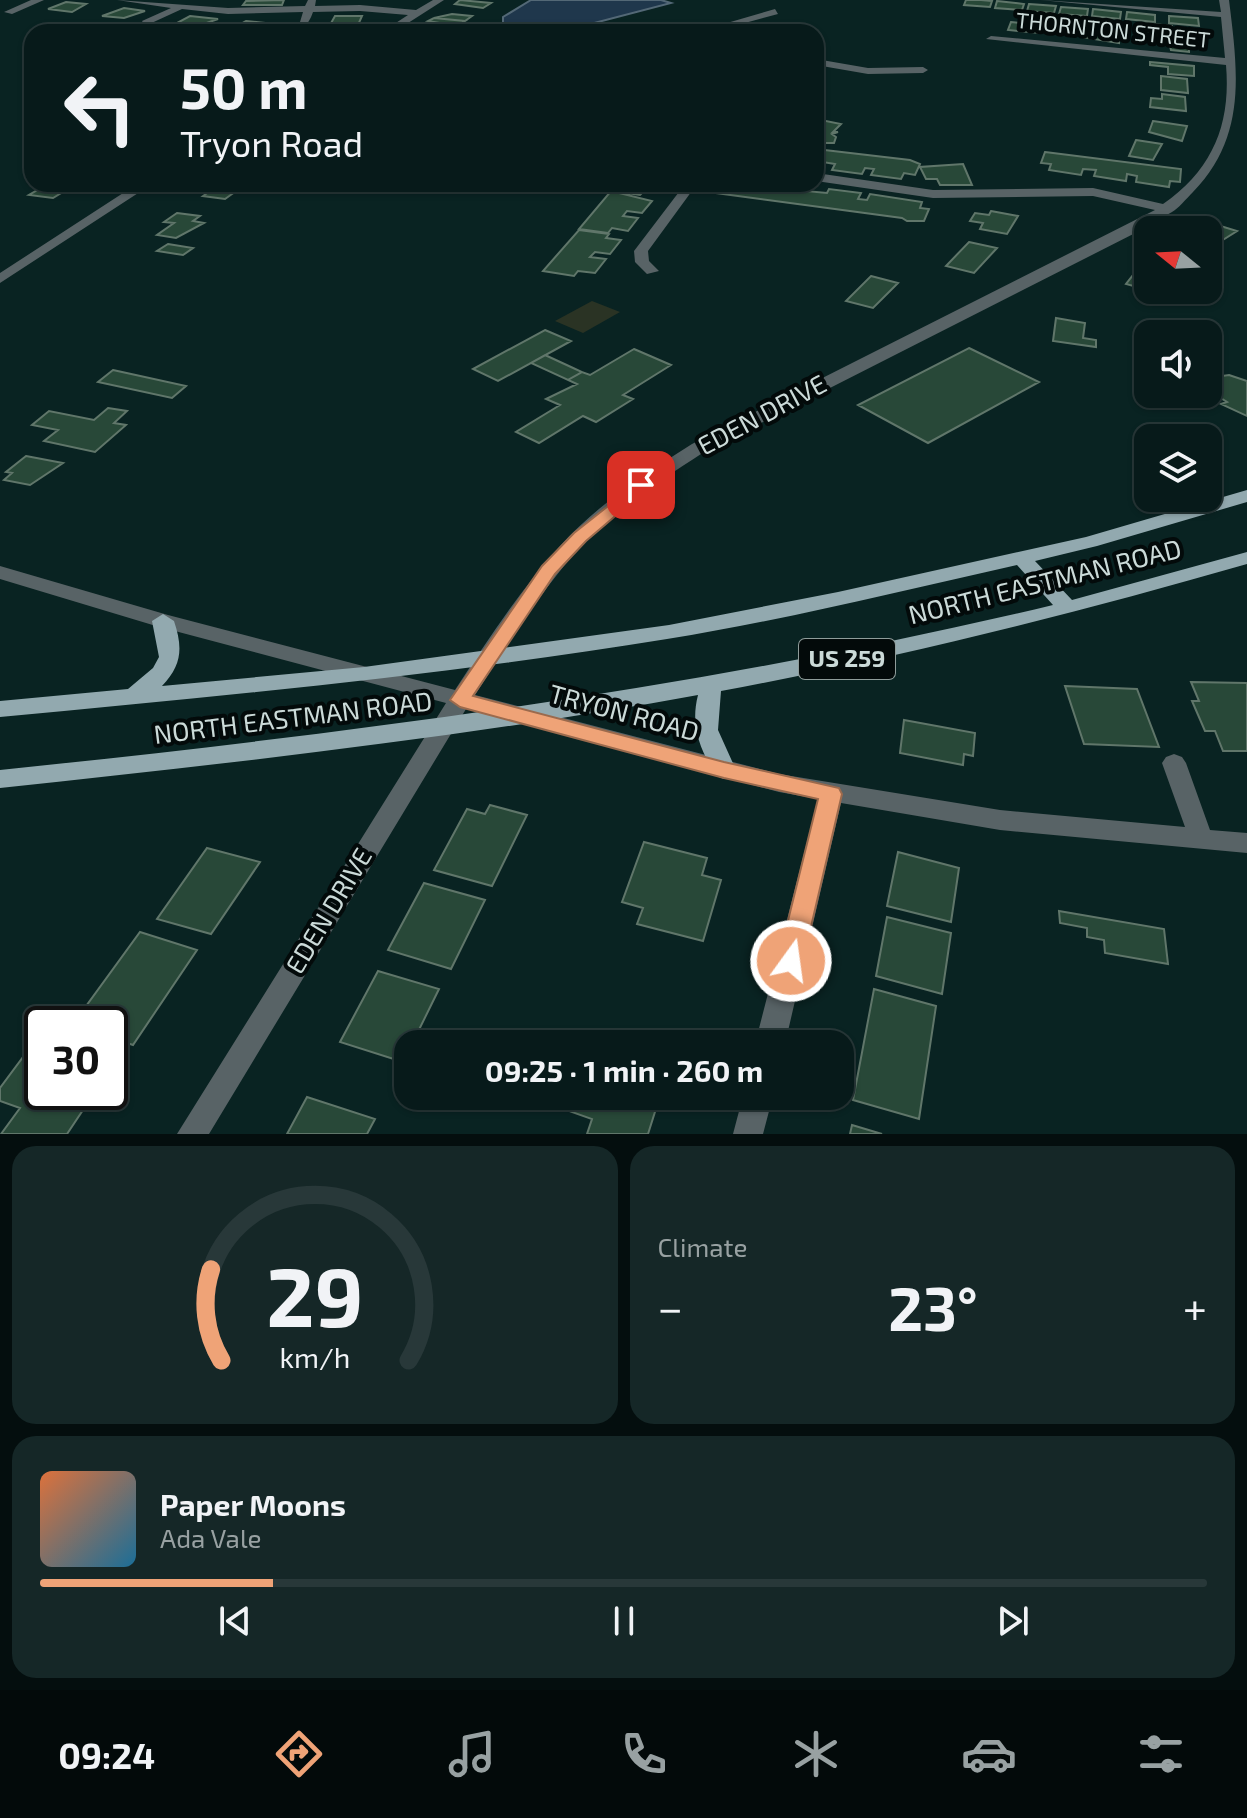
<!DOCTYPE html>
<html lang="en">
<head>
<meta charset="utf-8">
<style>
  body { margin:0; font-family:"Exo 2",sans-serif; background:#152727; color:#f1f3f6; height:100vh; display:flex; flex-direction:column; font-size:30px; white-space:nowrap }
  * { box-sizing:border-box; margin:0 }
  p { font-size:26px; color:#98a1a2 }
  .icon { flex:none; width:44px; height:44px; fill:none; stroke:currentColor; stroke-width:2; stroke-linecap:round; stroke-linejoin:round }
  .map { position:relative; height:1134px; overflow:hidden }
  .sheet { display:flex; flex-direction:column; gap:12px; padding:12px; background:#040e0e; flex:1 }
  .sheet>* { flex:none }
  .hud { position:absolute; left:24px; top:24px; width:800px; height:168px; border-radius:24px; box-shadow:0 2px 6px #0004,0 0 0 2px #283839; background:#071a1a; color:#f1f3f6; overflow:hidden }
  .needle { width:52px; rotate:288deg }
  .buttons { position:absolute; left:1134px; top:216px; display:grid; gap:16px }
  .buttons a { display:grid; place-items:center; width:88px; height:88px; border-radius:16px; background:#071a1a; box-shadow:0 2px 6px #0004,0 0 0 2px #283839; font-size:40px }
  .speed { position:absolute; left:24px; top:1006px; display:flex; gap:16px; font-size:40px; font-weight:700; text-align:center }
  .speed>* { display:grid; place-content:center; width:104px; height:104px; border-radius:50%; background:#071a1a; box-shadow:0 2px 6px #0004,0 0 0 2px #283839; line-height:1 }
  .speed .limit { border:4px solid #111; border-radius:12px; background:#fff; color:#111 }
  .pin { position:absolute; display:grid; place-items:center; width:68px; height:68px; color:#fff; margin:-34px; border-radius:16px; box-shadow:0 4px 12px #0006 }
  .me { position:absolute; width:88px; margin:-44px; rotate:14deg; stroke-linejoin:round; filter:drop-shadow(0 0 6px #0008) }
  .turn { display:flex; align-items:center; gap:28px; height:168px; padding:0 24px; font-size:36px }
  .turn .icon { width:104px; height:104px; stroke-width:2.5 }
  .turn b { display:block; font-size:56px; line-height:68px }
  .big { font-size:60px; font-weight:700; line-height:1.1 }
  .sheet .card { flex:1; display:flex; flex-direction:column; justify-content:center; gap:12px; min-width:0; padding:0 28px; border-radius:24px; background:#152727 }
  .sheet .dial { align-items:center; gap:0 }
  .dial svg { height:208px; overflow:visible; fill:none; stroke:#283839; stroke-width:7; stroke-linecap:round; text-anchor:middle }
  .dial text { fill:#f1f3f6; stroke:none }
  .song { display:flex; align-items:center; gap:24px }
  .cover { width:96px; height:96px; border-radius:12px; background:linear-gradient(135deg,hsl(20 70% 55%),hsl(200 70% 35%)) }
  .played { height:8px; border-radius:4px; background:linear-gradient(90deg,#efa377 20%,#283839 20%) }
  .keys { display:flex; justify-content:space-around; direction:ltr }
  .heat { display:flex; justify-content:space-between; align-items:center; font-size:44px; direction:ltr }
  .sheet .tiles { flex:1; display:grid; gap:12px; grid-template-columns:1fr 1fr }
  .card:last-child { grid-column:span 2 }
  .trip { position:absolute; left:394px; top:1030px; width:460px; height:80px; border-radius:24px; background:#071a1a; box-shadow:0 2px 6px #0004,0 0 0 2px #283839; font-weight:700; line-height:80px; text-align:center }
  .dock { display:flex; height:128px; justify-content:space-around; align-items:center; background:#030a0a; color:#98a1a2 }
  .dock .icon { width:56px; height:56px }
  .dock .on { color:#efa377 }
  .dock b { font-size:36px; color:#f1f3f6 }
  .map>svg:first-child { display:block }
  .green { fill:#2a3324 }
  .water { fill:#1f374c; stroke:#536876; stroke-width:2 }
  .building { fill:#284838; stroke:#60766a; stroke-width:2 }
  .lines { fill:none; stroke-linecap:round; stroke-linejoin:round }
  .minor { fill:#586366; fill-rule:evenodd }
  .major { fill:#92a9af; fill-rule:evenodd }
  .route { fill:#efa377; stroke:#9b6a4d; stroke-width:2 }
  .labels { text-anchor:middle; stroke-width:8; stroke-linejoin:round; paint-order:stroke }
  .far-street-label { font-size:22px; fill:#cbdad8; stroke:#030a0a }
  .shield { fill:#030a0a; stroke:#8f9c9a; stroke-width:2 }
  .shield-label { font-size:24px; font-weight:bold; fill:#cbdad8 }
  .street-label { font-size:26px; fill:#cbdad8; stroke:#030a0a }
</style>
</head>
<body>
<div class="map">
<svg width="1247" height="1134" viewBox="0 0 1247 1134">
  <rect width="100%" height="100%" fill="#092322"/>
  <!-- green -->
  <path class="green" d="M 592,301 L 620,312 L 583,333 L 555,321 Z"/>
  <!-- water -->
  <path class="water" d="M 531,0 L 661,0 L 671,3 L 579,27 L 541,30 L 503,23 L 503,17 Z"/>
  <!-- building -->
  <path class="building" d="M 284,0 L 282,5 L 243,5 L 246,1 Z
    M 460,0 L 491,3 L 483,8 L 455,4 Z
    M 966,0 L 981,0 L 992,1 L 990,7 L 964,5 Z
    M 997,1 L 1024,4 L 1022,10 L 995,8 Z
    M 66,2 L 86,4 L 72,12 L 48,9 Z
    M 1029,4 L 1056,6 L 1054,13 L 1027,11 Z
    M 1061,7 L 1088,9 L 1087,16 L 1059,14 Z
    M 124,8 L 145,11 L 124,18 L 102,16 Z
    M 1093,9 L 1121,12 L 1120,19 L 1092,16 Z
    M 1127,12 L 1155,15 L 1155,22 L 1126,19 Z
    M 452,14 L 472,16 L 465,21 L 434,18 Z
    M 190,16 L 218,19 L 198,26 L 175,24 Z
    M 335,16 L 362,16 L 358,25 L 330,25 Z
    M 1169,16 L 1198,18 L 1199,26 L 1169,23 Z
    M 434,18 L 465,21 L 457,26 L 428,21 Z
    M 246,21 L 274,24 L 261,32 L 230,30 Z
    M 1011,22 L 1041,25 L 1039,33 L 1008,30 Z
    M 1144,23 L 1172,26 L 1173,38 L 1143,35 Z
    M 436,24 L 457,26 L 449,32 L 417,28 Z
    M 1083,33 L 1119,36 L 1119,43 L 1082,37 Z
    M 1168,38 L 1189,40 L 1189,52 L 1171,50 Z
    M 1150,62 L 1194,66 L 1194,76 L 1168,74 L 1168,67 L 1150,65 Z
    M 1161,76 L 1187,79 L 1188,93 L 1161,90 Z
    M 1162,94 L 1185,97 L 1186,111 L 1150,107 L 1151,98 L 1162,99 Z
    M 816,119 L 841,124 L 833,132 L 838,132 L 832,134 L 836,137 L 834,143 L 816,143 Z
    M 1153,121 L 1187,126 L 1182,141 L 1149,132 Z
    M 1136,140 L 1162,144 L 1153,160 L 1129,156 Z
    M 816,149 L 910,160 L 920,164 L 915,175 L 904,173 L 901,179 L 871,175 L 874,169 L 865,168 L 862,174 L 832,170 L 835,164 L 816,161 Z
    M 1045,152 L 1181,169 L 1180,182 L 1170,181 L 1169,187 L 1136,182 L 1137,176 L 1127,174 L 1126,181 L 1094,176 L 1096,170 L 1083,169 L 1081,175 L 1049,170 L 1051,164 L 1041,163 Z
    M 963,164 L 972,185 L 940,185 L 937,179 L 926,179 L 920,167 Z
    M 48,184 L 76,184 L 53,198 L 29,195 Z
    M 220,184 L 246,184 L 225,199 L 203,196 Z
    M 619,184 L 666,184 L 659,193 L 644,191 L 640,195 L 613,191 Z
    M 714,184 L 796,184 L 808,186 L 805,191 L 827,193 L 829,189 L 861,193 L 858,199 L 867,200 L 870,194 L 922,202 L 920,208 L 929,209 L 924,221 L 907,221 L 902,218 L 708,192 Z
    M 611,191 L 652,201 L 642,213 L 627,211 L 623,216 L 638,218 L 628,231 L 612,228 L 608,233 L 579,229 Z
    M 991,211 L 1018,216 L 1007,234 L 980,229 L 983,223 L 970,221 L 975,213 L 989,215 Z
    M 177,213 L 200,216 L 193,221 L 204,223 L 176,238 L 157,235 L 174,223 L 164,222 Z
    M 1214,224 L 1237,231 L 1218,243 L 1208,240 L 1205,230 Z
    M 579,230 L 609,234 L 606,238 L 621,240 L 610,254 L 595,252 L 590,257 L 606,259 L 595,273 L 578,271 L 574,276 L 543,271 Z
    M 969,242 L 997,248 L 974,273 L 946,266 Z
    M 168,244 L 193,248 L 183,255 L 157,251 Z
    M 1141,265 L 1148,267 L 1148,290 L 1126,284 Z
    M 871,276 L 898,283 L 873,308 L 846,301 Z
    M 1056,318 L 1085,323 L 1083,338 L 1096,340 L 1096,347 L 1053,341 Z
    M 545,330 L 571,341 L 498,381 L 473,369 Z
    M 969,348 L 1039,382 L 928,443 L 858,405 Z
    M 634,349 L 671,365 L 623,395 L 633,399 L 596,422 L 583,416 L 539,443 L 516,432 L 560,405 L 546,399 L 577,384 L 568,380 L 582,372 L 590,375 Z
    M 545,355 L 571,367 L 582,372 L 568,380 L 531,363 Z
    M 113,370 L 186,386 L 172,398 L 98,382 Z
    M 1229,375 L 1247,381 L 1247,416 L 1221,404 L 1227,402 L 1208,390 L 1211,388 L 1208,378 Z
    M 108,408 L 127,411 L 114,423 L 126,425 L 95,452 L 44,441 L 58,430 L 32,425 L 49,411 L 94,420 Z
    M 26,456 L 63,463 L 30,485 L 4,480 L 12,473 L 6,472 Z
    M 1191,682 L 1247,683 L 1247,751 L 1223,751 L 1215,731 L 1205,731 L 1192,701 L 1199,701 Z
    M 1065,686 L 1137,689 L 1159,747 L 1084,744 Z
    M 904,720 L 975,733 L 973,756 L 964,754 L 963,765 L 900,753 Z
    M 490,805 L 527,815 L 492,886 L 434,870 L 467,809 L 485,814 Z
    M 644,842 L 707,858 L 702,875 L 721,880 L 703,941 L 637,924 L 643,908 L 622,902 Z
    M 207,848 L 260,862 L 211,934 L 157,919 Z
    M 898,852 L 959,868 L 951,922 L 887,906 Z
    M 424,883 L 485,900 L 451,969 L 388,950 Z
    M 1059,911 L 1164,929 L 1168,964 L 1105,953 L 1104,940 L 1087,937 L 1087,928 L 1060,923 Z
    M 887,917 L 951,933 L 942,994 L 876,976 Z
    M 140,932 L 197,950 L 133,1045 L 110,1037 L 110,1024 L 73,1024 Z
    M 378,971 L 439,989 L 412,1044 L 408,1044 L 403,1062 L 340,1042 Z
    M 874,989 L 936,1006 L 919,1119 L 853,1100 Z
    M 29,1049 L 42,1054 L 42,1092 L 95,1092 L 67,1134 L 1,1134 L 20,1108 L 0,1101 L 0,1088 Z
    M 574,1096 L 660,1096 L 648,1134 L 587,1134 L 592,1119 L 569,1111 Z
    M 307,1097 L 375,1119 L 367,1134 L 287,1134 Z
    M 852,1125 L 882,1134 L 850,1134 Z"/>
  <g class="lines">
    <!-- minor -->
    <path class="minor" d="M 31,0 L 44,0 L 12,14 L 4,12 Z
      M 117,0 L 228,8 L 305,6 L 308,0 L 316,0 L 315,6 L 360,5 L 416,10 L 433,0 L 444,0 L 394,32 L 382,32 L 408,15 L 360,11 L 313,12 C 308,26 302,32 286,32 L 300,22 L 303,12 L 228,14 L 182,9 L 145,26 L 142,21 L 171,8 Z
      M 1040,0 L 1221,12 L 1219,0 L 1229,0 C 1238,73 1247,136 1193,192 C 1186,199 1178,209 1172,212 C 1165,216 1158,220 1151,225 L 704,452 C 658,482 611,513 574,554 C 536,598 506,647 475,695 L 779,774 L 1000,810 L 1185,827 L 1162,763 L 1166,757 L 1174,754 L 1182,757 L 1186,763 L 1210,830 L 1247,833 L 1247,853 L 1000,830 L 841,803 L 785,1044 L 755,1044 L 818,799 L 779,792 L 466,709 L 209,1134 L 177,1134 L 446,703 L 156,626 L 0,579 L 0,566 L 168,615 L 455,690 C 488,640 520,590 560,546 C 598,504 645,474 692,444 L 1155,210 L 1093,196 L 933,198 L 816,181 L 816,173 L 933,190 L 1093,188 L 1163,204 C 1213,169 1231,124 1226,65 L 986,39 L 991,36 L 1225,58 L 1221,17 Z
      M 775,9 L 778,14 L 712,32 L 696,32 Z
      M 816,59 L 868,68 L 923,67 L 928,70 L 923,73 L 868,74 L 816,65 Z
      M 137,184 L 152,184 L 0,283 L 0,273 Z
      M 685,184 L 697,184 L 648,251 L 649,261 L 659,271 L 647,274 L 635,262 L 634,251 Z
      M 743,1096 L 773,1096 L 763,1134 L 733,1134 Z"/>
    <!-- major -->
    <path class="major" d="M 1247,490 L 1247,502 L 1097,546 L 1035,561 L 1072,600 L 1247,552 L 1247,564 C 1073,614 899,658 721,691 L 718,730 L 736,770 L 732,776 L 724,779 L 716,776 C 700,749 690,726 698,695 C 467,737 233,763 0,788 L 0,770 C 354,733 706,688 1053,605 L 1017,565 C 901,591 785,620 667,639 C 446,675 223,696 0,717 L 0,701 L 128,689 L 153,668 L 159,657 L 152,621 L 163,614 L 174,621 C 183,648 182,665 162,686 L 364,667 L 669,625 L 838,592 L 1086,537 Z"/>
  </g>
  <!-- route -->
  <path class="route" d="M 641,480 L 647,481 L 647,489 L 586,541 L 555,574 L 473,696 L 724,762 L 839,788 L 842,794 L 803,961 L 799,968 L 791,971 L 782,968 L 778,961 L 818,799 L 724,778 L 460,707 L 450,700 L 542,566 L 574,533 Z"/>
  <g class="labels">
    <!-- far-street labels -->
    <g class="far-street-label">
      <text transform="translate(1113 30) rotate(6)" y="8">THORNTON STREET</text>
    </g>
    <!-- shield labels -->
    <rect class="shield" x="799" y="639" width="96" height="40" rx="6"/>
    <g class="shield-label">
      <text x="847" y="667">US 259</text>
    </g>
    <!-- street labels -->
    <g class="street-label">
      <text transform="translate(762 415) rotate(-28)" y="9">EDEN DRIVE</text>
      <text transform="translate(1045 582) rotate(-14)" y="9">NORTH EASTMAN ROAD</text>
      <text transform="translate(624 713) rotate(15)" y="9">TRYON ROAD</text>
      <text transform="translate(293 718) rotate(-7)" y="9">NORTH EASTMAN ROAD</text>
      <text transform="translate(329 911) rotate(-59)" y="9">EDEN DRIVE</text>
    </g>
  </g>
</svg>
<div class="buttons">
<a><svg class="needle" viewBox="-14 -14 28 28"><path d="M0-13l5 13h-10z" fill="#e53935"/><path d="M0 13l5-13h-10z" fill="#98a1a2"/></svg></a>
<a><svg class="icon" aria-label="sound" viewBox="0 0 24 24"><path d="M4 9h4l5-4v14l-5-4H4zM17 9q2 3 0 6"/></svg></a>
<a><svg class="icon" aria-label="layers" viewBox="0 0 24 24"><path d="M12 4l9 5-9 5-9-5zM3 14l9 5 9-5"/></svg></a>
</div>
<div class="speed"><div class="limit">30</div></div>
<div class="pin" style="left:641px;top:485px;background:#d93025"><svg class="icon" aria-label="arrive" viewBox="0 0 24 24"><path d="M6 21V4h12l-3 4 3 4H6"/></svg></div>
<svg class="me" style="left:791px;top:961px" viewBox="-20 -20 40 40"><circle r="17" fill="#efa377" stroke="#fff" stroke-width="3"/><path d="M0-11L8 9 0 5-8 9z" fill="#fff"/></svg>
<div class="trip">09:25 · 1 min · 260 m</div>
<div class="hud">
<div class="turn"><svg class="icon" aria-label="left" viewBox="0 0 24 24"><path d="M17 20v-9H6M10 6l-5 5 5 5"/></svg><div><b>50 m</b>Tryon Road</div></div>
</div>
</div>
<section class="sheet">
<div class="tiles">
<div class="card dial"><svg viewBox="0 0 100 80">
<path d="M14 69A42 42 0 1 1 86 69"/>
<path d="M14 69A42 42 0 0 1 10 34" stroke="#efa377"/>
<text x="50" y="56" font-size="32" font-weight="700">29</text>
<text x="50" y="72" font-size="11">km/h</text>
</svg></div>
<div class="card"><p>Climate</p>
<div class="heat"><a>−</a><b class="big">23°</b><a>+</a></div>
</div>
<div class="card">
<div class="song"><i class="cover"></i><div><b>Paper Moons</b><p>Ada Vale</p></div></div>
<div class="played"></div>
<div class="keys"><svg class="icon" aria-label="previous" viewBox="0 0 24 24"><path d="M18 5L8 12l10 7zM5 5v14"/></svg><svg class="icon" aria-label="pause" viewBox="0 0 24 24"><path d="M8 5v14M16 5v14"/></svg><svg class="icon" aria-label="next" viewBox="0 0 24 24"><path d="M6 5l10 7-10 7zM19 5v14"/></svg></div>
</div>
</div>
</section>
<nav class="dock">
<b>09:24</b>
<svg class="icon on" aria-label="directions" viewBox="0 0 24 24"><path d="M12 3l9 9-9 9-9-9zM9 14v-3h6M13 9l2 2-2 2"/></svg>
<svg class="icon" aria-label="music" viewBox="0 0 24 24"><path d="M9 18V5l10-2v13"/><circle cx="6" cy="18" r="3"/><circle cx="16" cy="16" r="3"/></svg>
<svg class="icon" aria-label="phone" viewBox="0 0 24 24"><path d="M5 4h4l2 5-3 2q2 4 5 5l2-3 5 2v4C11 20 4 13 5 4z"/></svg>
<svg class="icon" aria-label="climate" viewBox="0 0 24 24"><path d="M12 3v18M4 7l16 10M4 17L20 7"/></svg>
<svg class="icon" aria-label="car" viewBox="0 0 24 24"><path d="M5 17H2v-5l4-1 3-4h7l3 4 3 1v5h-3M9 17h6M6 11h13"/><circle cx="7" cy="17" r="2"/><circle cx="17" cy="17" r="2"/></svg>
<svg class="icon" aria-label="filters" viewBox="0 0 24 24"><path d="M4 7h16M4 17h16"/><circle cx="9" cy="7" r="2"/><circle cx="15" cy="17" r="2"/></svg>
</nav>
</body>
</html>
